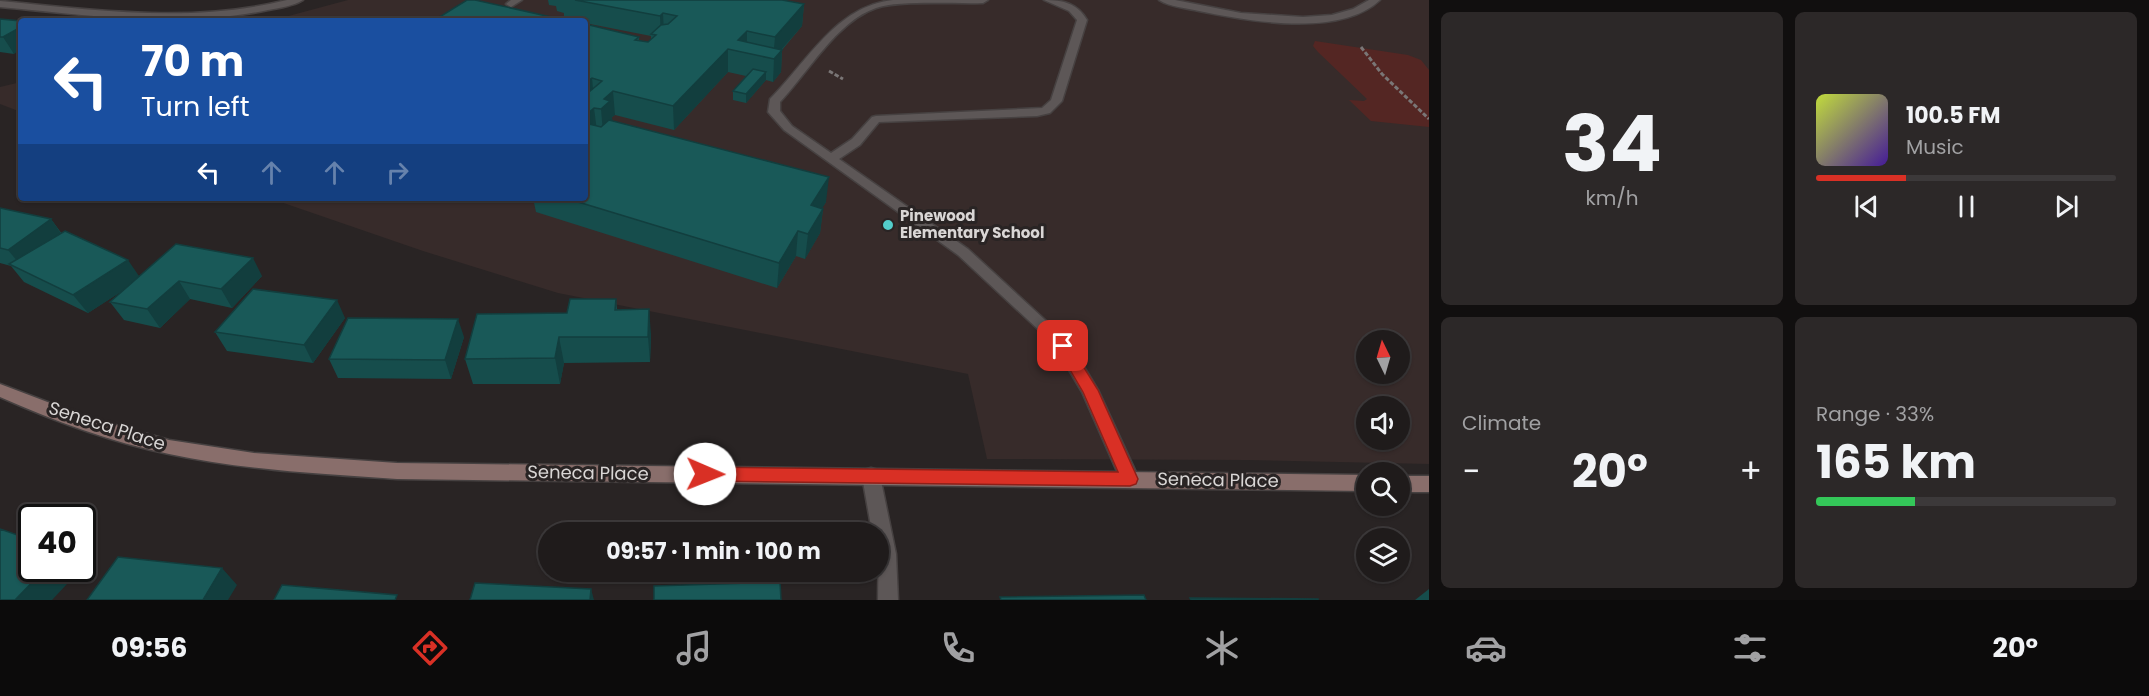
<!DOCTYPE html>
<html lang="en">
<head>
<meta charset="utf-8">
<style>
  body { margin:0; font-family:Poppins,sans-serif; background:#2c2828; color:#f1f3f6; height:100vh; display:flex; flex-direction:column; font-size:22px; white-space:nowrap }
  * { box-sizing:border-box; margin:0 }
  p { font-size:20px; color:#a1a1a3 }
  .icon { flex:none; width:33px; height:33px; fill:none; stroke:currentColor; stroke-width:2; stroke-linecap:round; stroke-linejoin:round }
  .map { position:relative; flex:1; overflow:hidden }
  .sheet { display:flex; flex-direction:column; gap:12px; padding:12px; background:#110f0f; width:720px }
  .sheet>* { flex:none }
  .guide { position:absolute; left:18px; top:18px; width:570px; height:183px; border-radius:6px; box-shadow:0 2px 4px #0004,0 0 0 2px #3c393a; background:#1a4fa0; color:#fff; overflow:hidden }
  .needle { width:39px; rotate:355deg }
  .controls { position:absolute; left:1356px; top:330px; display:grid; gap:12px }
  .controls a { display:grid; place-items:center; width:54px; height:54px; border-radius:50%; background:#1f1b1b; box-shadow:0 2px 4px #0004,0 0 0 2px #3c393a; font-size:30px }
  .speed { position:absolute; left:18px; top:504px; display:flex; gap:12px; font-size:30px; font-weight:700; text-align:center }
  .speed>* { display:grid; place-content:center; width:78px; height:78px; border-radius:50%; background:#1f1b1b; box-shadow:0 2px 4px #0004,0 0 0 2px #3c393a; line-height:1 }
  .speed .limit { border:3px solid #111; border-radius:9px; background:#fff; color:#111 }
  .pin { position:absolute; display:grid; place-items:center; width:51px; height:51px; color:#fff; margin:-26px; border-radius:12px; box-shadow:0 3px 9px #0006 }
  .me { position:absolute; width:66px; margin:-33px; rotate:91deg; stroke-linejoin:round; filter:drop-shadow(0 0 4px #0008) }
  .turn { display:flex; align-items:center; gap:21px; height:126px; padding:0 24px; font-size:27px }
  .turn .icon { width:78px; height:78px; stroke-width:2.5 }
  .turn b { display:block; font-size:42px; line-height:51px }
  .lanes { display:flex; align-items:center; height:57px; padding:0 24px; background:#0003; justify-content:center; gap:30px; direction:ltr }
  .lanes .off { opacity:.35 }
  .big { font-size:45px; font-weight:700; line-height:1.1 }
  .sheet .widget { flex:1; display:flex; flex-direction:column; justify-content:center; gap:9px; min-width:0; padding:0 21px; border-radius:9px; background:#2c2828 }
  .sheet .dial { align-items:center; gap:0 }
  .dial b { font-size:78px; line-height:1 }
  .song { display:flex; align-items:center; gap:18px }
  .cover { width:72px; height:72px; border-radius:9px; background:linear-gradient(135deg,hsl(70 70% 55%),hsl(260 70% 35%)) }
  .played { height:6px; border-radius:3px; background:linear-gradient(90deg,#d93025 30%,#3c393a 30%) }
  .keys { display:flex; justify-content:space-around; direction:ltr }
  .heat { display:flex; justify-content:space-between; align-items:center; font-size:33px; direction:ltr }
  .charge { height:9px; border-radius:4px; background:linear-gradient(90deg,#34c759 33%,#3c393a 0) }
  .sheet .tiles { flex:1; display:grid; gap:12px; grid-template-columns:repeat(2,1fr) }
  .trip { position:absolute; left:538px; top:522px; width:351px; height:60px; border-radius:30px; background:#1f1b1b; box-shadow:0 2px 4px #0004,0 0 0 2px #3c393a; font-weight:700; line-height:60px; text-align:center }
  .dock { display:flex; height:96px; justify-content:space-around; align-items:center; background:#0c0b0b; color:#a1a1a3 }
  .dock .icon { width:42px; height:42px }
  .dock .current { color:#d93025 }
  .dock b { font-size:27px; color:#f1f3f6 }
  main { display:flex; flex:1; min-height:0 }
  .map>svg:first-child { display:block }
  .built { fill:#372b2a; fill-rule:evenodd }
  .green { fill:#542623 }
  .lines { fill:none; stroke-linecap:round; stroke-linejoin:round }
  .lane-casing { stroke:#464141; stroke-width:3 }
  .street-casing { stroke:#464141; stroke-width:3 }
  .secondary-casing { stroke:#464141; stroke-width:3 }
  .path { stroke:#7a7676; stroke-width:3; stroke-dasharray:4.5 2; stroke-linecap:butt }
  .lane { fill:#5d5757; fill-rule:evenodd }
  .street { fill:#5d5757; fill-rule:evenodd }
  .secondary { fill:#896e6b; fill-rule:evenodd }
  .wall { fill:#164d4c }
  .shaded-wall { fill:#123e3e }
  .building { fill:#195958; stroke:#123e3e; stroke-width:1.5 }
  .route { fill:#d93025; stroke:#8d1f18; stroke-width:1.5 }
  .poi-dot { fill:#53cdcb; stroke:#292424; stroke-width:2 }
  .labels { text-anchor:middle; stroke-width:6; stroke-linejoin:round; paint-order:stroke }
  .poi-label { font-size:15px; font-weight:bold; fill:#d9d6d5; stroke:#292424; text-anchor:start }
  .near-street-label { font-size:18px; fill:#d9d6d5; stroke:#292424 }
</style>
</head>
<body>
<main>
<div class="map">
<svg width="1429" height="600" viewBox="0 0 1429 600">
  <rect width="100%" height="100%" fill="#292424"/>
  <!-- built -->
  <path class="built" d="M 348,0 L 1429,0 L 1429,464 L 1248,460 L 987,459 L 968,374 L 558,293 L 423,251 L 269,198 L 585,198 L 585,21 L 270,21 ZM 1366,340 L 1400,340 L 1400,374 L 1366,374 ZM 1366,406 L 1400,406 L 1400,440 L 1366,440 Z
    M 21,82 L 21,112 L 0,104 L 0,87 Z"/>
  <!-- green -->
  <path class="green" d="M 1315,41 L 1408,55 L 1421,60 L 1429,70 L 1429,127 L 1371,121 L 1349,100 L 1364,101 L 1367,99 L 1318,52 L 1313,46 Z"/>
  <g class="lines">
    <!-- lane casing -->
    <g class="lane-casing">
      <path id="lane" d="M 511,0 L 522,0 L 511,7 L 506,4 Z
        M 893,0 L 988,0 L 983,3 C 955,4 900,0 876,8 C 837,21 807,74 780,102 L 780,111 L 792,126 L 831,153 L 852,139 L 872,117 L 876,116 L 1042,108 L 1051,100 L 1077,20 L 1069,11 L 1044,0 C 1063,0 1077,3 1087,20 L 1062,101 L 1050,113 L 1037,116 L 879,122 L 860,145 L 839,159 L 968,249 L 1069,342 L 1098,390 L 1139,479 L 1137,485 L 1130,487 L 1123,485 L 1082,392 L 1057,350 L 1041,332 L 958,255 L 784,130 L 768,112 L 770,99 C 808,61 836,6 893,0 Z
        M 1159,0 L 1175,0 L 1241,13 L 1303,17 L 1332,15 L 1353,9 L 1369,0 L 1380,0 C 1340,38 1248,21 1199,11 C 1187,8 1169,7 1159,0 Z"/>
    </g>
    <!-- street casing -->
    <g class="street-casing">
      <path id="street" d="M 287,0 L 303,0 C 294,6 279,8 268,10 C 179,29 89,15 0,7 L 0,1 C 97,10 191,24 287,0 Z
        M 871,468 L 878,470 L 880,476 L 896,554 L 898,600 L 878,600 L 879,532 L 872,532 L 862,476 L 864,470 Z"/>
    </g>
    <!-- secondary casing -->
    <g class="secondary-casing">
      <path id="secondary" d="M 0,384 L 87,417 L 169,440 L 254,453 L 397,463 L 1366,475 L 1366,491 L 397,479 C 321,474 244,470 169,454 C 111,442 54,421 0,397 Z
        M 1400,476 L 1429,476 L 1429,492 L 1400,492 Z"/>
    </g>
    <!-- path -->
    <path class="path" d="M 1361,47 L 1382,74 L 1429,119
      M 829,71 L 843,79"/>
    <!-- lane -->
    <use href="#lane" class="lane"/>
    <!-- street -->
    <use href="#street" class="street"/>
    <!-- secondary -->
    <use href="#secondary" class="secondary"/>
  </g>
  <!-- wall -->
  <path class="wall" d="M 548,0 L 782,0 L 804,4 L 802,26 L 782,50 L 781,72 L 773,82 L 766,80 L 746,103 L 733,100 L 733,91 L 746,76 L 728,72 L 674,130 L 615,115 L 612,117 L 612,121 L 826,202 L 822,208 L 823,209 L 820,233 L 805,259 L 796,256 L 777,288 L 536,212 L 533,198 L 532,198 L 585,198 L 585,24 L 639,37 L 639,41 L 648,42 L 651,39 L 651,36 L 585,23 L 585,21 L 576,21 L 564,19 L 564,13 L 557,11 L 556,6 L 549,5 Z
    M 0,19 L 14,54 L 0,52 Z
    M 0,208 L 51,219 L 62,234 L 139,276 L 262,276 L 232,308 L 190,299 L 160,328 L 124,320 L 110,302 L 125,289 L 88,313 L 24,282 L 11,266 L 0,263 Z
    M 616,299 L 617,309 L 651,334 L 650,362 L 564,363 L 560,384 L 473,384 L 465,359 L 567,313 Z
    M 345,318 L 313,363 L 227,351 L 215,332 Z
    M 464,337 L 451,379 L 338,378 L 329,359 Z
    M 1429,589 L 1429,600 L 1415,600 Z"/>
  <!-- shaded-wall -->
  <path class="shaded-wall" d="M 804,4 L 802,26 L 773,59 L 775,37 Z
    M 663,13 L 664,35 L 661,38 L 660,16 Z
    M 21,27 L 21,49 L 14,54 L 3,37 Z
    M 747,31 L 747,53 L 738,40 Z
    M 728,49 L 728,72 L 674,130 L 673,106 Z
    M 782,50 L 781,72 L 773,82 L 774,59 Z
    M 766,72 L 766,80 L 746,103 L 746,94 Z
    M 592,78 L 594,101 L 589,106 L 586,83 Z
    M 613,91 L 615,115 L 612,117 L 613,124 L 603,133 L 601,109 L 604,99 Z
    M 594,108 L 597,131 L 585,142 L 585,116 Z
    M 829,177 L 826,202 L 809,230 L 811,205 Z
    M 823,209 L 820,233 L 805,259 L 808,234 Z
    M 51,219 L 64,238 L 23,268 L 8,250 Z
    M 798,231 L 796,256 L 777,288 L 779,263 Z
    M 253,258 L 262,276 L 232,308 L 221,289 Z
    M 128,260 L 141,279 L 88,313 L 73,295 Z
    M 179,281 L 190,299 L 160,328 L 147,309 Z
    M 337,300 L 345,318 L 313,363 L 304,345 Z
    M 649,309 L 651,334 L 650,362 L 648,337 Z
    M 458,319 L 464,337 L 451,379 L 445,360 Z
    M 559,337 L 564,363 L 560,384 L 555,358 Z
    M 46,568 L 82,568 L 52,600 L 15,600 Z
    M 222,568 L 237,585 L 228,600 L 203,600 Z
    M 591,589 L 594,600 L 590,600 Z"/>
  <!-- building -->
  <path class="building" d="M 467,0 L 475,0 L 569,21 L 433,21 Z
    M 575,0 L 782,0 L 804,4 L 775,37 L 747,31 L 738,40 L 782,50 L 774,59 L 728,49 L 673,106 L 613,91 L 604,99 L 610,101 L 601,109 L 594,108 L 585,116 L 585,91 L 589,92 L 602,81 L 592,78 L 585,83 L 585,24 L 639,37 L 635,40 L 648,42 L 656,35 L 651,34 L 661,25 L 668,24 L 677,16 L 663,13 L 660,16 Z
    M 0,19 L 21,21 L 21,27 L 3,37 L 0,37 Z
    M 753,69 L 766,72 L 746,94 L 733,91 Z
    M 609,120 L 829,177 L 811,205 L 823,209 L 808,234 L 798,231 L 779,263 L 565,198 L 585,198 L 585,123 L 601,127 Z
    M 0,208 L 51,219 L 8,250 L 0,248 Z
    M 65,231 L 128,260 L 73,295 L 9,264 Z
    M 176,244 L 253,258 L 221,289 L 179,281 L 147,309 L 110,302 Z
    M 253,289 L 337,300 L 304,345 L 215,332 Z
    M 570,299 L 616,299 L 615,310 L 649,309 L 648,337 L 559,337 L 555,358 L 465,359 L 477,314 L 567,313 Z
    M 348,318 L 458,319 L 445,360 L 329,359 Z
    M 0,529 L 32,540 L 32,568 L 46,568 L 15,600 L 0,600 Z
    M 118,557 L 222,568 L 203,600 L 87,600 Z
    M 780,582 L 781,600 L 654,600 L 654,586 Z
    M 475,583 L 591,589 L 590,600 L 470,600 Z
    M 282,585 L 397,595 L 395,600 L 274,600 Z
    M 1144,595 L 1146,600 L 1001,600 L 1000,597 Z
    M 1190,598 L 1318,599 L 1318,600 L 1191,600 Z"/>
  <!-- route -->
  <path class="route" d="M 1063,341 L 1068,342 L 1098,390 L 1138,479 L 1136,484 L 1130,486 L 705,481 L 699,479 L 697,474 L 699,469 L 705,467 L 1118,472 L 1083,392 L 1056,346 Z"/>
  <!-- markers -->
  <circle class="poi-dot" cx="888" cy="225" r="6"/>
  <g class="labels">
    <!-- poi labels -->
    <g class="poi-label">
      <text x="900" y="221">Pinewood<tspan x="900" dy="17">Elementary School</tspan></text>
    </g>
    <!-- near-street labels -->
    <g class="near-street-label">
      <text transform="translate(107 426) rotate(18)" y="6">Seneca Place</text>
      <text transform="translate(588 473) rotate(1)" y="6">Seneca Place</text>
      <text transform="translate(1218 480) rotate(1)" y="6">Seneca Place</text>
    </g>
  </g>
</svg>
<div class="controls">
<a><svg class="needle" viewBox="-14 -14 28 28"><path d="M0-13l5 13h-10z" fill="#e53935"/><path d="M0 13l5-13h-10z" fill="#a1a1a3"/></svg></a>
<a><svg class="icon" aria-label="sound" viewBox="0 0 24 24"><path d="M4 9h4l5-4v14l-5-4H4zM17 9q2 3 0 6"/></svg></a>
<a><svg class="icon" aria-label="search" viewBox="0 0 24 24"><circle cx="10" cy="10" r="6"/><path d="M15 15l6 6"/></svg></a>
<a><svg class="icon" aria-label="layers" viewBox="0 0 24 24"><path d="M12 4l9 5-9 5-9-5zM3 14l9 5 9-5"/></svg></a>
</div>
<div class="speed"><div class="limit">40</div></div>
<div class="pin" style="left:1063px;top:346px;background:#d93025"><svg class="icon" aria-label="arrive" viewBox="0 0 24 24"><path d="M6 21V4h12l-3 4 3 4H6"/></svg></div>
<svg class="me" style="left:705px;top:474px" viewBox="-20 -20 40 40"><circle r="19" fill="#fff"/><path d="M0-13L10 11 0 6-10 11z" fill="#d93025"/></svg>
<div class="trip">09:57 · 1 min · 100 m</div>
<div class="guide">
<div class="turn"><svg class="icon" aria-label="left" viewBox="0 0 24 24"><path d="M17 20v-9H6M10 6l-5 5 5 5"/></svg><div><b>70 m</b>Turn left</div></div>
<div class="lanes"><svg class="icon" aria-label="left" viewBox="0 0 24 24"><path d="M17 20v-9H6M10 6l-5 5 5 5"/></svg><svg class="icon off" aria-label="ahead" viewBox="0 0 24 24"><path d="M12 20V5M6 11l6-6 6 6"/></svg><svg class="icon off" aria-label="ahead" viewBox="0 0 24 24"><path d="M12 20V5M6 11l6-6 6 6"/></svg><svg class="icon off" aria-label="right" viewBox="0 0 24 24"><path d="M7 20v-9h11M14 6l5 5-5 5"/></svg></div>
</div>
</div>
<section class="sheet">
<div class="tiles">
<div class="widget dial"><b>34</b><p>km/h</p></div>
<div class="widget">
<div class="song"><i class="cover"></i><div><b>100.5 FM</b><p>Music</p></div></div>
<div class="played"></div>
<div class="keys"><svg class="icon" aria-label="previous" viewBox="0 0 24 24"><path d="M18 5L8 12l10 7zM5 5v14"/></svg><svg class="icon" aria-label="pause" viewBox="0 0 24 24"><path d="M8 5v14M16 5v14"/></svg><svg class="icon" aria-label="next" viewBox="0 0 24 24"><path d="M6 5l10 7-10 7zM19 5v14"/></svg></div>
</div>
<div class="widget"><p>Climate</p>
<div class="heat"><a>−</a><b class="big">20°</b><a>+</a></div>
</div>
<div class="widget"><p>Range · 33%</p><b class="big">165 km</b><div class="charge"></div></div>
</div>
</section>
</main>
<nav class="dock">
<b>09:56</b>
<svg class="icon current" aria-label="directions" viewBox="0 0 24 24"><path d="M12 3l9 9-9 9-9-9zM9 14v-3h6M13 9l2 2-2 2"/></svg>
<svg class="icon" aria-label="music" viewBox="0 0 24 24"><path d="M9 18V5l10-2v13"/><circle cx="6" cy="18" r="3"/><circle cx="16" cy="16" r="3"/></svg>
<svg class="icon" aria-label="phone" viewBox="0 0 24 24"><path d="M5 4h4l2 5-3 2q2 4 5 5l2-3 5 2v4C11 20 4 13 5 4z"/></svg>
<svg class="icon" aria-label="climate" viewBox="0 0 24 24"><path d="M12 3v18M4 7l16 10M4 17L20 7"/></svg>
<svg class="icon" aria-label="car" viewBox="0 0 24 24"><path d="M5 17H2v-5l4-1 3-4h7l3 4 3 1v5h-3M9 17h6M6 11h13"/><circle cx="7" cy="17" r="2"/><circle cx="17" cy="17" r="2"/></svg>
<svg class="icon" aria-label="filters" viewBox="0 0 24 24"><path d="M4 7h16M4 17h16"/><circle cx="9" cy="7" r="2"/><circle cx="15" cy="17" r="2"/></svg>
<b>20°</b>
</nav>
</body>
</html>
